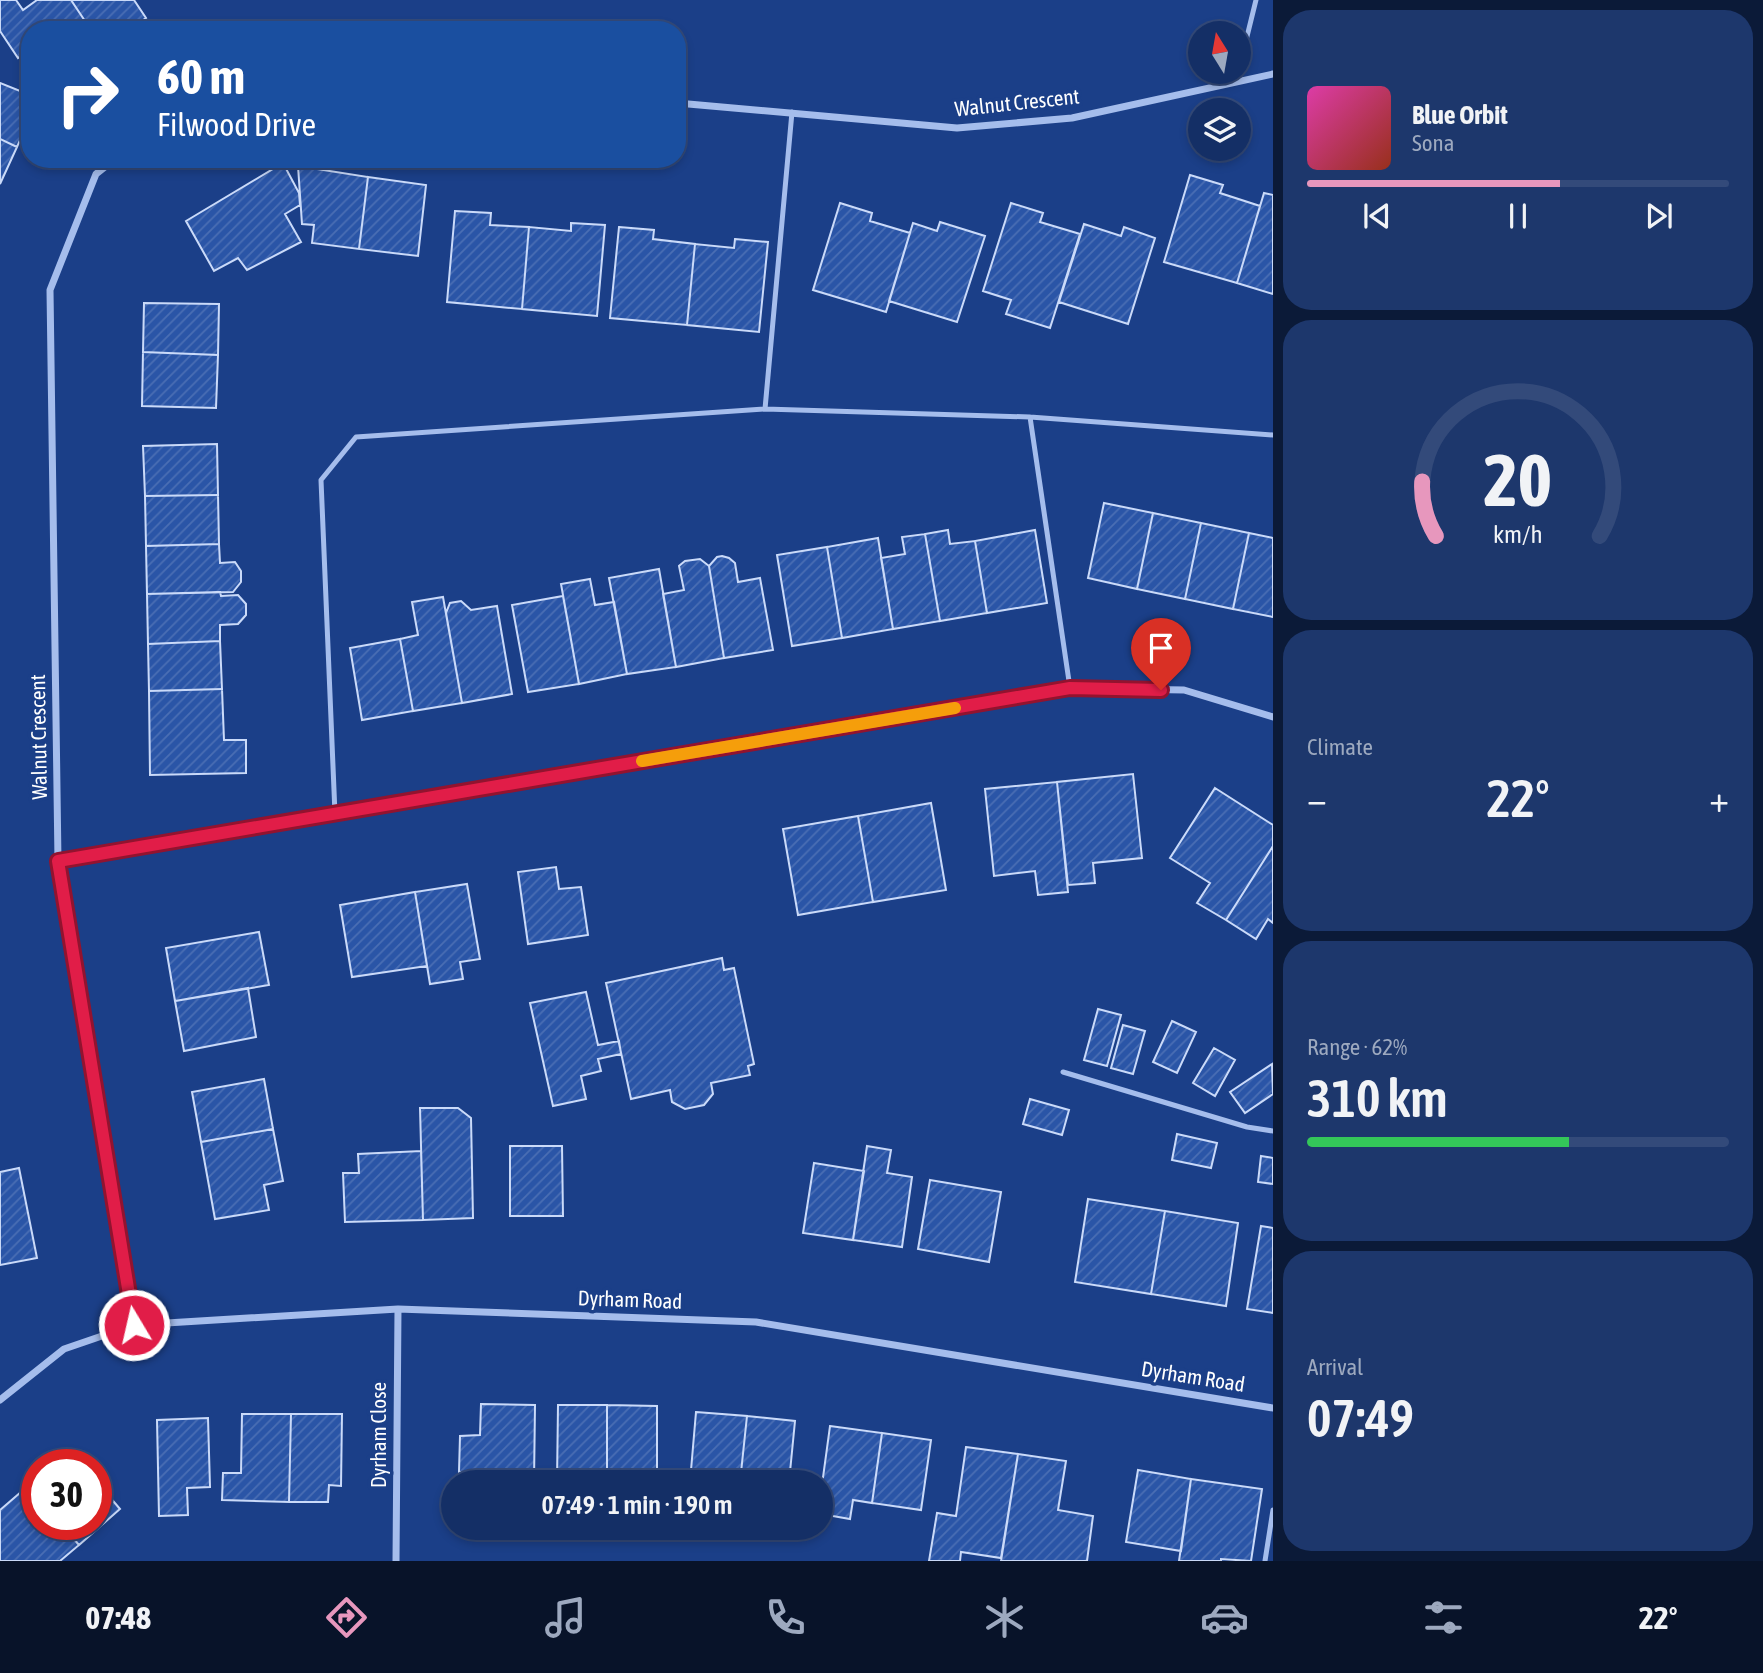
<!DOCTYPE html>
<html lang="en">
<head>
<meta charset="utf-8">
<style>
  body { margin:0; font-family:"Asap Condensed",sans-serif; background:#1d376c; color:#f1f3f6; height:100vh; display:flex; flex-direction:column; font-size:26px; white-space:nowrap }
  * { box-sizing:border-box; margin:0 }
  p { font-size:23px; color:#9da9bf }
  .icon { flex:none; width:38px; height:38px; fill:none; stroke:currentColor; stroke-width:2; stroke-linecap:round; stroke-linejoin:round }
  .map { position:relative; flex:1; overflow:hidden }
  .sheet { display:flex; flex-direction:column; gap:10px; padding:10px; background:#0b1a38; width:490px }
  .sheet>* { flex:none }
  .banner { position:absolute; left:21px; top:21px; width:665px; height:147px; border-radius:28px; box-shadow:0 4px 10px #0003,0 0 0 2px #334a7a; background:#1a4fa0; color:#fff; overflow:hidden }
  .needle { width:46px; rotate:349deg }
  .tools { position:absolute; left:1188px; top:21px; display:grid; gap:14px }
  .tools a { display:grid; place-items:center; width:63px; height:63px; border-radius:50%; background:#142f66; box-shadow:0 4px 10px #0003,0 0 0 2px #334a7a; font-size:35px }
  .speed { position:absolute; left:21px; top:1449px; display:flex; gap:14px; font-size:35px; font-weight:700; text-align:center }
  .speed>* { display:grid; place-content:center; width:91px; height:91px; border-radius:50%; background:#142f66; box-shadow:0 4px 10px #0003,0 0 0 2px #334a7a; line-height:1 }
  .speed .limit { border:10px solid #d22; background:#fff; color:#111 }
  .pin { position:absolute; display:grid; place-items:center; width:60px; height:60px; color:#fff; margin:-72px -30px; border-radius:50% 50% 50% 0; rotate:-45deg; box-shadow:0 0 7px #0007 }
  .pin .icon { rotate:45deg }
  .me { position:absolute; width:77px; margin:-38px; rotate:351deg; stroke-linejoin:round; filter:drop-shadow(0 0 5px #0008) }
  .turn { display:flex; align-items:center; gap:24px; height:147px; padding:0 21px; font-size:32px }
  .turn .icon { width:91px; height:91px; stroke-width:2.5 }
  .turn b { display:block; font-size:49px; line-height:60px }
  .big { font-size:52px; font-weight:600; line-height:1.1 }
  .sheet .tile { flex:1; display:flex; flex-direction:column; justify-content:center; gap:10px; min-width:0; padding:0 24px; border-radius:28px; background:#1d376c }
  .sheet .dial { align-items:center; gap:0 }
  .dial svg { height:182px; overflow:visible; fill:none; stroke:#334a7a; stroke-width:7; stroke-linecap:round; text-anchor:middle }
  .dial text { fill:#f1f3f6; stroke:none }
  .song { display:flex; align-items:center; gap:21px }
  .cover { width:84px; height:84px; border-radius:10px; background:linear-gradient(135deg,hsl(320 70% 55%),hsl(10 70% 35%)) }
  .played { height:7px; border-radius:4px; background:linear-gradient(90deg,#e797bd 60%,#334a7a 60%) }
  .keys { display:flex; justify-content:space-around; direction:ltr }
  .heat { display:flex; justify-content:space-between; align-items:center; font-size:38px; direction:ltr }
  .charge { height:10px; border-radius:5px; background:linear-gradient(90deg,#34c759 62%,#334a7a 0) }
  .trip { position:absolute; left:441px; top:1470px; width:392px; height:70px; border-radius:35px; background:#142f66; box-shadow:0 4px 10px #0003,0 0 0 2px #334a7a; font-weight:600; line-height:70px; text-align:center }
  .tabs { display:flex; height:112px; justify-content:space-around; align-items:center; background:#081329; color:#9da9bf }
  .tabs .icon { width:49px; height:49px }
  .tabs .active { color:#e797bd }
  .tabs b { font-size:32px; color:#f1f3f6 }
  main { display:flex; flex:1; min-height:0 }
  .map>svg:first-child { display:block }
  .building { fill:url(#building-hatch); stroke:#cadaf9; stroke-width:2 }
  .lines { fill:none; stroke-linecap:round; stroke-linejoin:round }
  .lane { stroke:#a5bdec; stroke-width:5 }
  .street { stroke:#a5bdec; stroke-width:7 }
  .route-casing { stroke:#92132f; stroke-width:18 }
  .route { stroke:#e11d48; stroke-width:12 }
  .slow { stroke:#f59e0b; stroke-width:12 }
  .labels { text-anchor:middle; stroke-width:7; stroke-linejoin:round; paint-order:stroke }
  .street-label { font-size:21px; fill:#fff; stroke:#1b3f88 }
</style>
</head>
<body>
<main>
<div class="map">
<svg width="1273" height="1561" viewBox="0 0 1273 1561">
  <defs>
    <pattern id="building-hatch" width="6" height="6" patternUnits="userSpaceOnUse" patternTransform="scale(1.75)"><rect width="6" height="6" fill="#2a55a7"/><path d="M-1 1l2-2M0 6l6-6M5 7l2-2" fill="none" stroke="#4a6eb4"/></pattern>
  </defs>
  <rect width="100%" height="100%" fill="#1b3f88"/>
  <!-- building -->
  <path class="building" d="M 0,0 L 16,0 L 23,10 L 37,0 L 71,0 L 91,30 L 30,30 L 30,50 L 18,58 L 0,31 Z
    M 71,0 L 134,0 L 146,18 L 128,30 L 91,30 Z
    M 0,83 L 30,95 L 30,118 L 17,147 L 0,139 Z
    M 0,139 L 17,147 L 0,184 Z
    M 283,163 L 299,193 L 300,205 L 285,214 L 301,242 L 247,270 L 238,258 L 214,271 L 186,221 Z
    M 298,166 L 368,177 L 359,249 L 312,243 L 314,225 L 302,224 Z
    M 1190,175 L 1223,185 L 1220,193 L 1260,206 L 1237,283 L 1164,262 Z
    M 368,177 L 426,185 L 418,256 L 359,249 Z
    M 1264,193 L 1273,195 L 1273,294 L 1237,283 Z
    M 840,203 L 872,213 L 870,221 L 910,233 L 886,312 L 813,290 Z
    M 1011,203 L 1043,213 L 1040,222 L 1080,234 L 1050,328 L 1006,314 L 1011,300 L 983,291 Z
    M 455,211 L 491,213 L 490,225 L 529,227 L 522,309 L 447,302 Z
    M 940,222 L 985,236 L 957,322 L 889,301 L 913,223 L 937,231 Z
    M 571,223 L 605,225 L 597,316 L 522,309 L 529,227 L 571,231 Z
    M 1084,224 L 1121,236 L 1124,227 L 1155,238 L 1128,324 L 1059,302 Z
    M 619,227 L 654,230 L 653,239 L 695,244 L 687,325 L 610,318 Z
    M 735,239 L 768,242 L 759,332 L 687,325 L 695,244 L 734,248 Z
    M 144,303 L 219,304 L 218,355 L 143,352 Z
    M 143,352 L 218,355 L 216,408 L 142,406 Z
    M 217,444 L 218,495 L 145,496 L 143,446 Z
    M 218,495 L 219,544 L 146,546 L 145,496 Z
    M 1104,503 L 1153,513 L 1137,589 L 1088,578 Z
    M 1153,513 L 1201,523 L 1185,599 L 1137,589 Z
    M 1201,523 L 1249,533 L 1233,609 L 1185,599 Z
    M 948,530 L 950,544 L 975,541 L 987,613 L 940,621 L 925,534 Z
    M 1035,530 L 1047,603 L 987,613 L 975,541 Z
    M 1249,533 L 1273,538 L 1273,617 L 1233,609 Z
    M 925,534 L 940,621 L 893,629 L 881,558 L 905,554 L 902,537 Z
    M 878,538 L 893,629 L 842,638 L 827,547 Z
    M 219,544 L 220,563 L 235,562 L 241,571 L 241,582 L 233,592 L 147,594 L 146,546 Z
    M 827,547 L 842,638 L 792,646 L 777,555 Z
    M 722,556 L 729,558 L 735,563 L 738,582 L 760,578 L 773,650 L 724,658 L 709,566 L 717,557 Z
    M 700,559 L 709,566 L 724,658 L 676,667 L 663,594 L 684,590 L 679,566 L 685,561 Z
    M 659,569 L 676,667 L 627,674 L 609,578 Z
    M 590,579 L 595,605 L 614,602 L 627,674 L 579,684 L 561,584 Z
    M 220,592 L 221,596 L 238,595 L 246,604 L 246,615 L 238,624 L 220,625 L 220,641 L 148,644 L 147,594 Z
    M 563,596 L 579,684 L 528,692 L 512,605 Z
    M 443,597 L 462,703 L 413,711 L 400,639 L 418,635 L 412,602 Z
    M 461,601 L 471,610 L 497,606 L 512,694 L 462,703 L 446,613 L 450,603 Z
    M 400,639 L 413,711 L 362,720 L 350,648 Z
    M 220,641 L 222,689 L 149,691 L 148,644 Z
    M 222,689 L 224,740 L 246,740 L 246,773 L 150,775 L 149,691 Z
    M 1133,774 L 1142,858 L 1093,863 L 1095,883 L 1068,885 L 1057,782 Z
    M 1057,782 L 1068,892 L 1038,895 L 1035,871 L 994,876 L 985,789 Z
    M 1215,788 L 1273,825 L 1273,846 L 1226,920 L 1197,903 L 1210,883 L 1170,858 Z
    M 931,803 L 946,890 L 873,902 L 858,816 Z
    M 858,816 L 873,902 L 798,915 L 783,829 Z
    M 1273,846 L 1273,923 L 1268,919 L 1256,939 L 1226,920 Z
    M 556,867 L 559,889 L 581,887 L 588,935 L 528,944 L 518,872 Z
    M 467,884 L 480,959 L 460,962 L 463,979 L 430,984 L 415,892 Z
    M 415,892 L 427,966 L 352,977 L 340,905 Z
    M 259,932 L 269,985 L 175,1001 L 166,948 Z
    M 722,958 L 724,970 L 734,968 L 754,1064 L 748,1066 L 750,1075 L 711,1083 L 713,1094 L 704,1105 L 685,1109 L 672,1102 L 670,1090 L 631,1099 L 606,983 Z
    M 248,988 L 256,1037 L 184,1051 L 175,1001 Z
    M 586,992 L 598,1045 L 619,1041 L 621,1054 L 598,1059 L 601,1071 L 581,1076 L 586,1099 L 553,1106 L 530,1003 Z
    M 1098,1009 L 1121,1015 L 1107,1066 L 1084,1060 Z
    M 1172,1021 L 1196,1032 L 1177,1073 L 1153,1062 Z
    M 1123,1025 L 1145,1031 L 1133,1074 L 1111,1068 Z
    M 1214,1048 L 1235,1060 L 1215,1096 L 1193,1083 Z
    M 1272,1064 L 1273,1094 L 1245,1113 L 1230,1092 Z
    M 264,1079 L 273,1129 L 201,1142 L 192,1092 Z
    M 1030,1099 L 1069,1110 L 1062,1135 L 1023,1124 Z
    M 420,1108 L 458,1108 L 471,1118 L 473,1218 L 423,1220 Z
    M 273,1129 L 283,1181 L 264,1185 L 269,1210 L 215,1219 L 201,1142 Z
    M 1177,1134 L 1217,1143 L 1211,1168 L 1172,1160 Z
    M 510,1146 L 562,1146 L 563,1216 L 510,1216 Z
    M 867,1146 L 891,1150 L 887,1173 L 912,1177 L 902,1247 L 853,1240 Z
    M 421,1151 L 423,1220 L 345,1222 L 343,1173 L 359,1173 L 358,1154 Z
    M 1261,1156 L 1273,1158 L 1273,1184 L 1258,1182 Z
    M 814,1163 L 864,1171 L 853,1240 L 803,1233 Z
    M 19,1168 L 37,1258 L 0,1265 L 0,1172 Z
    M 930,1180 L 1001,1192 L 989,1262 L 918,1249 Z
    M 1088,1199 L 1165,1211 L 1151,1294 L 1075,1282 Z
    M 1165,1211 L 1238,1223 L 1226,1306 L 1151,1294 Z
    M 1261,1226 L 1273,1228 L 1273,1313 L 1247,1309 Z
    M 481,1404 L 535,1405 L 534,1482 L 473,1482 L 473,1472 L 459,1472 L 460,1436 L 480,1435 Z
    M 558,1405 L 607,1405 L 607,1482 L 557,1482 Z
    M 607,1405 L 657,1406 L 657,1475 L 607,1475 Z
    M 696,1412 L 747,1416 L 740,1482 L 690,1482 Z
    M 242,1414 L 291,1414 L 289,1502 L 222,1500 L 223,1473 L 241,1473 Z
    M 291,1414 L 342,1414 L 341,1486 L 329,1485 L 328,1502 L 289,1502 Z
    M 747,1416 L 795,1421 L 789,1482 L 740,1482 Z
    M 208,1418 L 210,1487 L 187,1488 L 188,1515 L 159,1516 L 157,1420 Z
    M 830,1426 L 882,1433 L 872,1503 L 853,1500 L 850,1519 L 821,1514 L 821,1492 Z
    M 882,1433 L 931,1440 L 921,1510 L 872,1503 Z
    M 966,1447 L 1018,1454 L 1001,1558 L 961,1552 L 960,1561 L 929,1561 L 937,1513 L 956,1516 Z
    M 70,1451 L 82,1465 L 53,1465 Z
    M 1018,1454 L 1066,1461 L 1058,1510 L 1093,1516 L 1087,1561 L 1001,1561 Z
    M 1138,1470 L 1191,1479 L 1181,1551 L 1126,1542 Z
    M 1191,1479 L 1262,1489 L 1251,1561 L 1221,1559 L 1221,1561 L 1179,1561 Z
    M 96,1481 L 120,1509 L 79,1545 L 61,1524 L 96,1524 Z
    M 28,1486 L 37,1496 L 37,1524 L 61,1524 L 79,1545 L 60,1561 L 0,1561 L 0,1510 Z"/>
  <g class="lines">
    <!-- lane -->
    <path class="lane" d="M 1239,69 L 1256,0
      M 765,409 L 792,112
      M 1030,417 L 1070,688
      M 335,814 L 321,480 L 356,437 L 765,409 L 1030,417 L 1273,435
      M 1063,1072 L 1247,1127 L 1273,1131
      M 1265,1561 L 1273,1510"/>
    <!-- street -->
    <path class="street" d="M 677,103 L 957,128 L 1072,118 L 1273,74
      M 115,159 L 96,174 L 50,290 L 58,861 L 134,1325
      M 58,861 L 1070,688 L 1184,690 L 1273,717
      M 0,1400 L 64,1349 L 134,1325 L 398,1309 L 756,1322 L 1273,1408
      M 396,1561 L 398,1309"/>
  </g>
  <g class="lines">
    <!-- route casing -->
    <g class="route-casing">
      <path id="route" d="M 134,1325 L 58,861 L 1070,688 L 1161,690"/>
    </g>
    <!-- route -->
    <use href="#route" class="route"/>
    <!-- slow -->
    <path class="slow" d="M 642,761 L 955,708"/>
  </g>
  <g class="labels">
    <!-- street labels -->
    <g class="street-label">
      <text transform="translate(1017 103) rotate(-6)" y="7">Walnut Crescent</text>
      <text transform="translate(39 737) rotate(-91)" y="7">Walnut Crescent</text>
      <text transform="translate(630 1300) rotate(2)" y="7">Dyrham Road</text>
      <text transform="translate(1193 1377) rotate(9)" y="7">Dyrham Road</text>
      <text transform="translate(379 1435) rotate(-90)" y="7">Dyrham Close</text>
    </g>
  </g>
</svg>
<div class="tools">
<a><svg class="needle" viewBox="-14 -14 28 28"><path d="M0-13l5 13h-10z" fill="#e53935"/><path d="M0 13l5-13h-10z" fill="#9da9bf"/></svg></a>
<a><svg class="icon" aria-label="layers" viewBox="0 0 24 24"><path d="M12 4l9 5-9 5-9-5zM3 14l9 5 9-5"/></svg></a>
</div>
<div class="speed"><div class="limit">30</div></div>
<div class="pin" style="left:1161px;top:690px;background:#d93025"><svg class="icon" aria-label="arrive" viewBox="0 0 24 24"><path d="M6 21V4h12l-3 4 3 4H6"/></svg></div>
<svg class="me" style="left:134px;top:1325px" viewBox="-20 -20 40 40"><circle r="17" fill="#e11d48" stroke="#fff" stroke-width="3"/><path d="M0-11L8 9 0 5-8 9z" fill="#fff"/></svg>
<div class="trip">07:49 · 1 min · 190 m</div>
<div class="banner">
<div class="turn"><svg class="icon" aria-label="right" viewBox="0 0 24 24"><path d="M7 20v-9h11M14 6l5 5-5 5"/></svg><div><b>60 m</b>Filwood Drive</div></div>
</div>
</div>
<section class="sheet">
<div class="tile">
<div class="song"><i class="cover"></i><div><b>Blue Orbit</b><p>Sona</p></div></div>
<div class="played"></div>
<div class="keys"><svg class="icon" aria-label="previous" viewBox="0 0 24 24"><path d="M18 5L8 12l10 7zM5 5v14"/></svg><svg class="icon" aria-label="pause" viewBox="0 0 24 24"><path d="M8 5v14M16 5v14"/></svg><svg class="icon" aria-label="next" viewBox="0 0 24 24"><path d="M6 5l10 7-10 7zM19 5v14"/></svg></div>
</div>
<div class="tile dial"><svg viewBox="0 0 100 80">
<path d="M14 69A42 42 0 1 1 86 69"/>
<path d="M14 69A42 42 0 0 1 8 45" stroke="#e797bd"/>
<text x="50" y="56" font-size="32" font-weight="700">20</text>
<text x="50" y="72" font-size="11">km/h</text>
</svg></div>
<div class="tile"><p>Climate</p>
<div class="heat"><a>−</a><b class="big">22°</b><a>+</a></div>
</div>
<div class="tile"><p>Range · 62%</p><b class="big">310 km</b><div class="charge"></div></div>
<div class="tile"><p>Arrival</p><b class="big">07:49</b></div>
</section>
</main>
<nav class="tabs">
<b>07:48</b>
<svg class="icon active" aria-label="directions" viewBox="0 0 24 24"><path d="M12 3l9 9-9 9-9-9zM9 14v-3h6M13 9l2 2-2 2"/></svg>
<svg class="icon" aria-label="music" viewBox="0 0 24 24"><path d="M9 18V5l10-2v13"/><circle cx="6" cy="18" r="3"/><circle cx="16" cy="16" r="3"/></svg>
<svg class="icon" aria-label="phone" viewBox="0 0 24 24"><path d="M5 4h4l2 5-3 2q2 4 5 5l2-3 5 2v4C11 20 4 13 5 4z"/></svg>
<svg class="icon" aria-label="climate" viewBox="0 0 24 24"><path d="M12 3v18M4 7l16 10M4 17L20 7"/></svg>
<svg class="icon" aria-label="car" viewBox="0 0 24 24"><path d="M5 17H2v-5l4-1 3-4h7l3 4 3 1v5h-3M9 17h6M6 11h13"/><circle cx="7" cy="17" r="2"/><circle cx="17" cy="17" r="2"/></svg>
<svg class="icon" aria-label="filters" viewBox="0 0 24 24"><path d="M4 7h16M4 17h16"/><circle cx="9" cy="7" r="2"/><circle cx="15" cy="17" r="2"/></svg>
<b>22°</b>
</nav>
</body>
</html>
